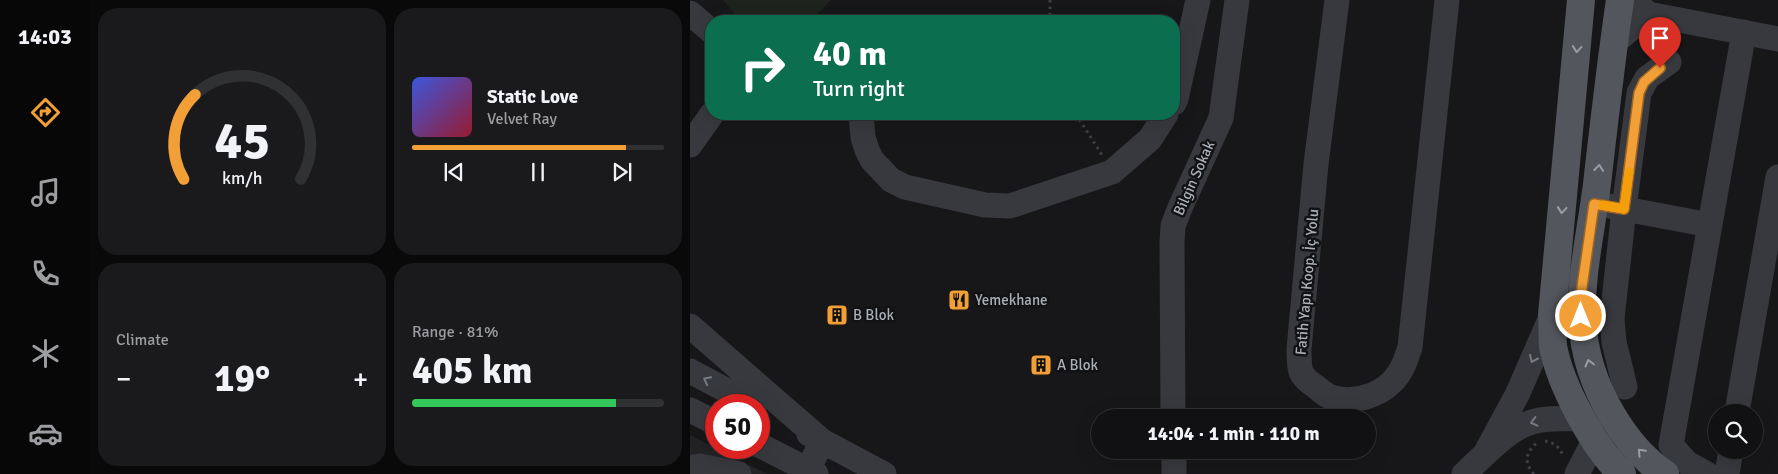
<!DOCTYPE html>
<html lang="en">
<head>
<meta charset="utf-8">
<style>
  body { margin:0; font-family:Signika,sans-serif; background:#1a1a1c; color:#f1f3f6; height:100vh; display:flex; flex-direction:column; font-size:19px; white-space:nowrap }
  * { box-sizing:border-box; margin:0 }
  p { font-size:16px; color:#9c9da0 }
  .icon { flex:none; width:28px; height:28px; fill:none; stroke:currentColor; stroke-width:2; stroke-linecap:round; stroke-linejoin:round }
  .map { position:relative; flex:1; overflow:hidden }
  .panel { display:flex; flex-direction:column; gap:8px; padding:8px; background:#09090a; width:600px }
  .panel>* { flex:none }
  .hud { position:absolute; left:15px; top:15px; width:475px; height:105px; border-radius:20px; box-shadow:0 5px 20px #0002,0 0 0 1px #303133; background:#0b6e4f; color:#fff; overflow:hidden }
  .fabs { position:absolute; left:1018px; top:404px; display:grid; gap:10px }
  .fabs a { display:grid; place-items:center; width:55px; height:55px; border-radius:50%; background:#111113; box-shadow:0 5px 20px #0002,0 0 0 1px #303133; font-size:25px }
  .speed { position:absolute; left:15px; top:394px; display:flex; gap:10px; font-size:25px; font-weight:700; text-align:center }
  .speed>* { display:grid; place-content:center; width:65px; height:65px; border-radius:50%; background:#111113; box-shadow:0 5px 20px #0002,0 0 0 1px #303133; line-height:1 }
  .speed .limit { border:8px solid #d22; background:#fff; color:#111 }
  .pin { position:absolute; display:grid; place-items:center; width:42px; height:42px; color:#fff; margin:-51px -21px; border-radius:50% 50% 50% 0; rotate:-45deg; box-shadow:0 0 5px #0007 }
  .pin .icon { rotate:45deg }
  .me { position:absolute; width:55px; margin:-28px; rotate:0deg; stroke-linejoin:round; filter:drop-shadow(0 0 4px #0008) }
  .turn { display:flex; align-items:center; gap:18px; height:105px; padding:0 25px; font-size:22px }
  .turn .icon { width:65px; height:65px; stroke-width:2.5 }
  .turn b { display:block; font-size:35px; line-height:42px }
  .big { font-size:38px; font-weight:700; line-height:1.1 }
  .panel .widget { flex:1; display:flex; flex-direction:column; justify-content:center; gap:8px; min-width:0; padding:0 18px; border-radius:20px; background:#1a1a1c }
  .panel .dial { align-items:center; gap:0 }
  .dial svg { height:130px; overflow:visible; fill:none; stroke:#303133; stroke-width:7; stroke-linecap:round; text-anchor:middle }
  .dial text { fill:#f1f3f6; stroke:none }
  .song { display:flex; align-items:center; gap:15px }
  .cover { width:60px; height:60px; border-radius:8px; background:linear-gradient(135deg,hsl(230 70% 55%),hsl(350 70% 35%)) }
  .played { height:5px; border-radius:2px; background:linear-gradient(90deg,#f19f36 85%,#303133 85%) }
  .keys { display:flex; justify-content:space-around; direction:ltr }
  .heat { display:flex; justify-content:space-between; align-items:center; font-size:28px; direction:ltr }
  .charge { height:8px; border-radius:4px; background:linear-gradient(90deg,#34c759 81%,#303133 0) }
  .panel .tiles { flex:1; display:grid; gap:8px; grid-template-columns:repeat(2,1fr) }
  .trip { position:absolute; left:401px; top:409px; width:285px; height:50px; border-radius:25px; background:#111113; box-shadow:0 5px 20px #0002,0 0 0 1px #303133; font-weight:700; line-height:50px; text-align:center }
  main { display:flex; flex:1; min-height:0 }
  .tab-bar { display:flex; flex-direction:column; width:90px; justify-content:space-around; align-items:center; background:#070708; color:#9c9da0 }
  .tab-bar .icon { width:35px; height:35px }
  .tab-bar .selected { color:#f19f36 }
  .tab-bar b { font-size:22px; color:#f1f3f6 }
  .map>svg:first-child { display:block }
  .built { fill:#232326 }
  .green { fill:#1d241d }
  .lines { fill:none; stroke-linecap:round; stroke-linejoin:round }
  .path { stroke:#3e4045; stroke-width:3; stroke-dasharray:2.5 4; stroke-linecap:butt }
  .minor { stroke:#38393e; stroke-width:25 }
  .major { stroke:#54565d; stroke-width:28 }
  .oneway { stroke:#989da6 }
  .oneway2 { stroke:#767a81 }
  .route-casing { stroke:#9d6723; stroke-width:12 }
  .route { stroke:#f19f36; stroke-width:9 }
  .slow { stroke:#f59e0b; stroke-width:9 }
  .labels { text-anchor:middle; stroke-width:5; stroke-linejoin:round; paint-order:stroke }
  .street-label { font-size:15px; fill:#a9afb8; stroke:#121214 }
  .poi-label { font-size:15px; fill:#a9afb8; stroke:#121214; text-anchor:start }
</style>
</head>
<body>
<main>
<nav class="tab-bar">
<b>14:03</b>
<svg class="icon selected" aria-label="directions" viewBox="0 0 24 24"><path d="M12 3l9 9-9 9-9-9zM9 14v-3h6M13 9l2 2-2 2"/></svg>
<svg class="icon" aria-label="music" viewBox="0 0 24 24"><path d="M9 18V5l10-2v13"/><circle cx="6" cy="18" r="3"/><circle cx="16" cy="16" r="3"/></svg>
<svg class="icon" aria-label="phone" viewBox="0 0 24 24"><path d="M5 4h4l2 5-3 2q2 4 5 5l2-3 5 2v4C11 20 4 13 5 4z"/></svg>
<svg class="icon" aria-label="climate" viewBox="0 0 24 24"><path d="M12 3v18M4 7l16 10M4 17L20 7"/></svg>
<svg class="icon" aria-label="car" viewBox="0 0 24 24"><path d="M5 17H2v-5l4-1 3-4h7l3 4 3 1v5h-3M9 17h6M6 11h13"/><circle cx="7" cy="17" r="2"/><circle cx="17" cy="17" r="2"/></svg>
</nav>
<section class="panel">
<div class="tiles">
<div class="widget dial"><svg viewBox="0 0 100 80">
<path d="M14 69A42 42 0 1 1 86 69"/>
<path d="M14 69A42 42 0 0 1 21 17" stroke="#f19f36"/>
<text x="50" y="56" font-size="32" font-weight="700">45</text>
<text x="50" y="72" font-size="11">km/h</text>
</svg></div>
<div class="widget">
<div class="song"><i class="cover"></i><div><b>Static Love</b><p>Velvet Ray</p></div></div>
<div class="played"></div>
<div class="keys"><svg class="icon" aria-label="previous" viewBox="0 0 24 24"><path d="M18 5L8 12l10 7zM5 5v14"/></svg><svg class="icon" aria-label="pause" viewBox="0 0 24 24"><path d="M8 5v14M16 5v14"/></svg><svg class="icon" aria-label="next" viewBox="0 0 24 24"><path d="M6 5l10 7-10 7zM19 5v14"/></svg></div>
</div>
<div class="widget"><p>Climate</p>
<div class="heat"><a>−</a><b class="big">19°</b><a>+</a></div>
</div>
<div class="widget"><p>Range · 81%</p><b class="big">405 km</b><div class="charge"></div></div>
</div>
</section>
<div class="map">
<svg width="1088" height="474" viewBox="0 0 1088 474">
  <rect width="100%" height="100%" fill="#171719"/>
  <!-- built -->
  <path class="built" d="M 0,435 L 23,447 L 77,474 L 0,474 Z"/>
  <!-- green -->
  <path class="green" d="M 33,0 L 141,0 L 121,21 L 51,21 Z"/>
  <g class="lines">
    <!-- path -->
    <path class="path" d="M 360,0 L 360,21
      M 386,114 L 412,155
      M 855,441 C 865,443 871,448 873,457
      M 844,474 C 834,464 835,452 847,443"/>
    <!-- minor -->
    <path class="minor" d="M 647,0 L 626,164 L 609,349 C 609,356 609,366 611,372 C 614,378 620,383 625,386 C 631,391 637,397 645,398 C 664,403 688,396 702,382 C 712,372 716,360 720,347 L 757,0
      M 0,13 L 21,31
      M 958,14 L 1088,39
      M 924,43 L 958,14 L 944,0
      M 484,103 L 486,99 L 508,0
      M 171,114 L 173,137 L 177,150 L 182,160 L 201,180 L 215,187 L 295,205 L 320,206 L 422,172 L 460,139 L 476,114
      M 0,145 L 22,114
      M 919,206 L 1020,225
      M 0,326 L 132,441 L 118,470
      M 0,371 L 64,405
      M 935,387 L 924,342 L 922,319 L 934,209 L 949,93 L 957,78 L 979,62
      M 0,410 L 26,423
      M 1047,412 L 1088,177
      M 483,418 L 482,242 L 483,226 L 489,210 L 531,118 L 547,0
      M 119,434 L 194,474
      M 69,445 L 126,474
      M 484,450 L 484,474
      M 795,454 L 827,395 L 862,315
      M 0,468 L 10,466 L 49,474
      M 774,474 C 793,457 817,429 842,422 C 857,417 876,419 892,419
      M 887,474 L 905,439
      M 1017,474 L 997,463 L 981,445 L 1054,32
      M 1037,474 L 1041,450"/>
    <!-- major -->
    <path class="major" d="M 891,0 L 862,315 C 863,325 862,336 863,346 C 870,384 903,447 932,474
      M 930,0 C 921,61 914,123 907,184 C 896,271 873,333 922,415 C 935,437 954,460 975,474"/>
  </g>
  <!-- one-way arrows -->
  <defs><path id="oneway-chevron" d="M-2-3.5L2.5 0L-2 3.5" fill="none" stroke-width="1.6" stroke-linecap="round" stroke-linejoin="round" transform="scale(1.25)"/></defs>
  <g class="oneway">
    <use href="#oneway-chevron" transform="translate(887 49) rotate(95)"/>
    <use href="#oneway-chevron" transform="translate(909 168) rotate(-83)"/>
    <use href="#oneway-chevron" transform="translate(872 210) rotate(95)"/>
    <use href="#oneway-chevron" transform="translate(899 363) rotate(-105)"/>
    <use href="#oneway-chevron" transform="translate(951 452) rotate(-134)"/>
  </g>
  <g class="oneway2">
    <use href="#oneway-chevron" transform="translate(843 359) rotate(114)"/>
    <use href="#oneway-chevron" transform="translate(17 380) rotate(-152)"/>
    <use href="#oneway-chevron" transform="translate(844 422) rotate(166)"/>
  </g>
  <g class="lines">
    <!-- route casing -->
    <g class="route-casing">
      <path id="route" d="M 891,316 L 892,287 L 904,204 L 934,209 L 949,93 L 954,82 L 970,68"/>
    </g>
    <!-- route -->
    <use href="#route" class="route"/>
    <!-- slow -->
    <path class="slow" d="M 913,205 L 934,209 L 939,172"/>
  </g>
  <!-- icons -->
  <defs>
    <g id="restaurant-square" transform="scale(1.125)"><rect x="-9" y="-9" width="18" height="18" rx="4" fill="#f19f36" stroke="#121214"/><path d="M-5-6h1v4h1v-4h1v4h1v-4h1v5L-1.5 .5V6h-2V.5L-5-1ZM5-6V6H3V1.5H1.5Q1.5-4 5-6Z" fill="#111"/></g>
    <g id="building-square" transform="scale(1.125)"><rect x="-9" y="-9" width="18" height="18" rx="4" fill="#f19f36" stroke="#121214"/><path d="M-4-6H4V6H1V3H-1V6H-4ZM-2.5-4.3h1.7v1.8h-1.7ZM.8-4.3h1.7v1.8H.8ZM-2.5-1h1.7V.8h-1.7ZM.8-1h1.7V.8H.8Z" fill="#111"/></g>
  </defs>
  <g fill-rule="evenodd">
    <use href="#restaurant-square" x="269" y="300"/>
    <use href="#building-square" x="147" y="315"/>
    <use href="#building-square" x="351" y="365"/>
  </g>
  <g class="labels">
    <!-- street labels -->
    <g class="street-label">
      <text transform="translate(504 178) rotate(-66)" y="5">Bilgin Sokak</text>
      <text transform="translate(617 282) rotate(-85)" y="5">Fatih Yapı Koop. İç Yolu</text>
    </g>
    <!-- poi labels -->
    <g class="poi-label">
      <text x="285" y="305">Yemekhane</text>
      <text x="163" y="320">B Blok</text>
      <text x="367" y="370">A Blok</text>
    </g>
  </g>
</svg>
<div class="fabs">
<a><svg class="icon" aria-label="search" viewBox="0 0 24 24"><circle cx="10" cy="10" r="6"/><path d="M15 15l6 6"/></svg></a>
</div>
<div class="speed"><div class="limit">50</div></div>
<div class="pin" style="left:970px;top:68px;background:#d93025"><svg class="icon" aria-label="arrive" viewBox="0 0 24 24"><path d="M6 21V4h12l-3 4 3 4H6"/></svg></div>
<svg class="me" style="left:891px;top:316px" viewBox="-20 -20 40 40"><circle r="17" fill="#f19f36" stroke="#fff" stroke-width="3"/><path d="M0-11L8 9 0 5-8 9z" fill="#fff"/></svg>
<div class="trip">14:04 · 1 min · 110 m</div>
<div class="hud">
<div class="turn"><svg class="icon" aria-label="right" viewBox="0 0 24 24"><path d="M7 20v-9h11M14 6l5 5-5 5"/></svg><div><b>40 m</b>Turn right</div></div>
</div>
</div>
</main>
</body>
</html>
